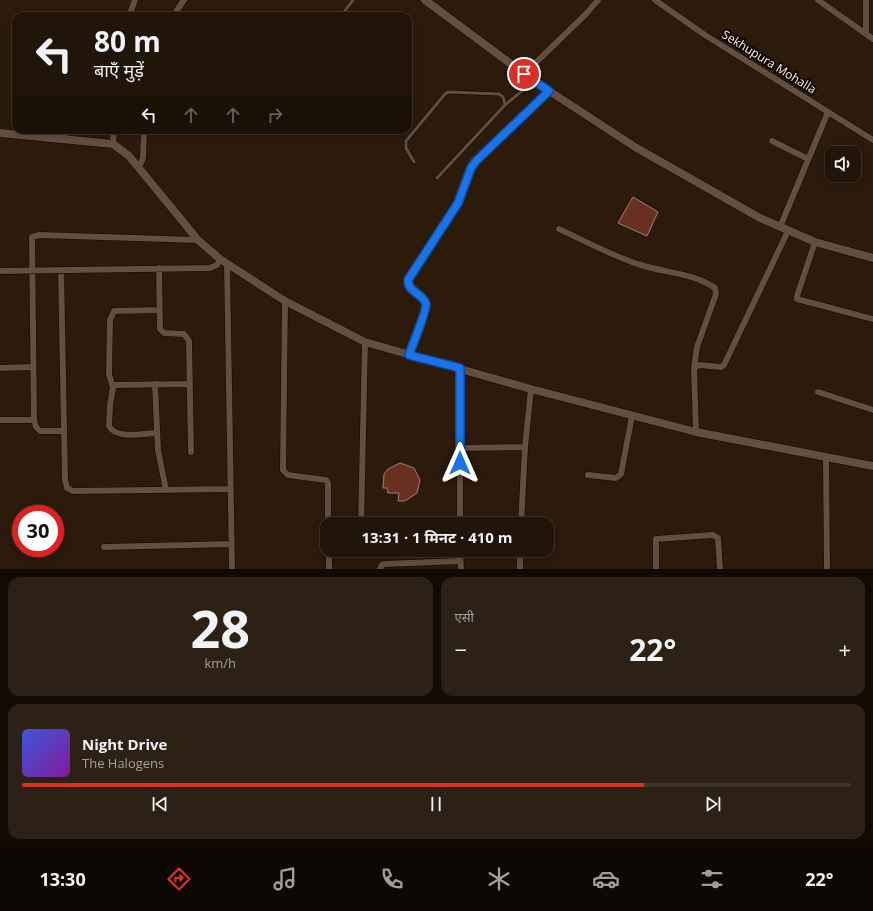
<!DOCTYPE html>
<html lang="hi">
<head>
<meta charset="utf-8">
<style>
  body { margin:0; font-family:"Open Sans","Noto Sans Devanagari",sans-serif; background:#2d2116; color:#f1f3f6; height:100vh; display:flex; flex-direction:column; font-size:15px; white-space:nowrap }
  * { box-sizing:border-box; margin:0 }
  p { font-size:13px; color:#a29e9c }
  .icon { flex:none; width:22px; height:22px; fill:none; stroke:currentColor; stroke-width:2; stroke-linecap:round; stroke-linejoin:round }
  .map { position:relative; height:569px; overflow:hidden }
  .sheet { display:flex; flex-direction:column; gap:8px; padding:8px; background:#120b04; flex:1 }
  .sheet>* { flex:none }
  .banner { position:absolute; left:12px; top:12px; width:400px; height:122px; border-radius:12px; box-shadow:0 2px 10px #0003,0 0 0 1px #3e3329; background:#211408; color:#f1f3f6; overflow:hidden }
  .fabs { position:absolute; left:825px; top:146px; display:grid; gap:8px }
  .fabs a { display:grid; place-items:center; width:36px; height:36px; border-radius:8px; background:#211408; box-shadow:0 2px 10px #0003,0 0 0 1px #3e3329; font-size:20px }
  .speed { position:absolute; left:12px; top:505px; display:flex; gap:8px; font-size:20px; font-weight:700; text-align:center }
  .speed>* { display:grid; place-content:center; width:52px; height:52px; border-radius:50%; background:#211408; box-shadow:0 2px 10px #0003,0 0 0 1px #3e3329; line-height:1 }
  .speed .limit { border:6px solid #d22; background:#fff; color:#111 }
  .pin { position:absolute; display:grid; place-items:center; width:34px; height:34px; color:#fff; margin:-17px; border:2px solid #fff; border-radius:50%; box-shadow:0 1px 4px #0007 }
  .me { position:absolute; width:44px; margin:-22px; rotate:0deg; stroke-linejoin:round; filter:drop-shadow(0 0 3px #0008) }
  .turn { display:flex; align-items:center; gap:14px; height:84px; padding:0 16px; font-size:18px }
  .turn .icon { width:52px; height:52px; stroke-width:2.5 }
  .turn b { display:block; font-size:28px; line-height:34px }
  .lanes { display:flex; align-items:center; height:38px; padding:0 16px; background:#0003; justify-content:center; gap:20px; direction:ltr }
  .lanes .off { opacity:.35 }
  .big { font-size:30px; font-weight:700; line-height:1.1 }
  .sheet .card { flex:1; display:flex; flex-direction:column; justify-content:center; gap:6px; min-width:0; padding:0 14px; border-radius:12px; background:#2d2116 }
  .sheet .dial { align-items:center; gap:0 }
  .dial b { font-size:52px; line-height:1 }
  .song { display:flex; align-items:center; gap:12px }
  .cover { width:48px; height:48px; border-radius:6px; background:linear-gradient(135deg,hsl(230 70% 55%),hsl(290 70% 35%)) }
  .played { height:4px; border-radius:2px; background:linear-gradient(90deg,#d93025 75%,#3e3329 75%) }
  .keys { display:flex; justify-content:space-around; direction:ltr }
  .heat { display:flex; justify-content:space-between; align-items:center; font-size:22px; direction:ltr }
  .sheet .tiles { flex:1; display:grid; gap:8px; grid-template-columns:1fr 1fr }
  .card:last-child { grid-column:span 2 }
  .trip { position:absolute; left:320px; top:517px; width:234px; height:40px; border-radius:12px; background:#211408; box-shadow:0 2px 10px #0003,0 0 0 1px #3e3329; font-weight:700; line-height:40px; text-align:center }
  .tab-bar { display:flex; height:64px; justify-content:space-around; align-items:center; background:#0d0803; color:#a29e9c }
  .tab-bar .icon { width:28px; height:28px }
  .tab-bar .current { color:#d93025 }
  .tab-bar b { font-size:18px; color:#f1f3f6 }
  .map>svg:first-child { display:block }
  .building { fill:#693021; stroke:#9c8078 }
  .lines { fill:none; stroke-linecap:round; stroke-linejoin:round }
  .service-casing { stroke:#130500; stroke-width:4 }
  .minor-casing { stroke:#130500; stroke-width:7 }
  .tertiary-casing { stroke:#130500; stroke-width:9 }
  .service { stroke:#634f3f; stroke-width:3 }
  .minor { stroke:#634f3f; stroke-width:6 }
  .tertiary { stroke:#634f3f; stroke-width:8 }
  .route-casing { stroke:#114b97; stroke-width:10 }
  .route { stroke:#1a73e8; stroke-width:7 }
  .labels { text-anchor:middle; stroke-width:4; stroke-linejoin:round; paint-order:stroke }
  .street-label { font-size:12px; fill:#fcefe6; stroke:#0e0703 }
</style>
</head>
<body>
<div class="map">
<svg width="873" height="569" viewBox="0 0 873 569">
  <rect width="100%" height="100%" fill="#2c1a0b"/>
  <!-- building -->
  <path class="building" d="M 633,197 L 658,212 L 647,236 L 618,223 Z
    M 400,463 L 414,468 L 420,480 L 417,493 L 405,501 L 398,501 L 399,493 L 388,493 L 387,488 L 383,488 L 384,474 L 388,469 Z"/>
  <g class="lines">
    <!-- service casing -->
    <g class="service-casing">
      <path id="service" d="M 341,16 L 353,0
        M 414,162 L 406,148 L 406,141 L 445,94 L 448,92 L 499,94 L 503,97 L 505,105
        M 437,178 L 505,105 L 534,81"/>
    </g>
    <!-- minor casing -->
    <g class="minor-casing">
      <path id="minor" d="M 655,0 L 705,35 L 873,140
        M 818,0 L 873,39
        M 866,0 L 866,33
        M 129,16 L 135,0
        M 173,16 L 184,0
        M 524,74 L 586,14 L 598,0
        M 64,139 L 64,130
        M 772,141 L 808,159
        M 113,144 L 114,130
        M 139,168 L 143,158 L 144,130
        M 780,227 L 828,112
        M 559,229 C 585,241 614,257 641,265 C 666,273 694,273 715,288 L 716,294 L 697,347 L 694,368
        M 815,242 L 797,296 L 797,299 L 873,319
        M 227,264 L 232,569
        M 159,268 L 160,329 L 164,333 L 184,334 L 189,341 L 191,452
        M 61,270 L 65,480 L 67,488 L 73,491 L 231,489
        M 0,271 L 210,268 L 217,265 L 220,259
        M 285,301 L 283,470 L 288,475 L 326,480 L 328,483 L 328,524
        M 409,355 L 426,308 L 424,299 L 410,289 L 408,280 L 458,203 L 471,168 L 476,161 L 549,91
        M 0,368 L 33,367
        M 460,368 L 460,524
        M 155,384 L 158,450 L 166,490
        M 113,385 L 189,384
        M 818,392 L 873,410
        M 0,420 L 34,420
        M 64,431 L 40,431 L 36,427 L 34,420 L 32,237 L 39,235 L 198,240
        M 696,432 L 694,368 L 699,365 L 721,367 L 724,365 L 788,231
        M 157,433 C 144,433 116,440 109,426 L 110,405 L 113,388 L 109,374 L 110,320 L 114,311 L 159,310
        M 461,448 L 525,447
        M 826,458 L 827,569
        M 588,475 L 616,478 L 621,474 L 632,416
        M 361,524 L 365,342
        M 521,524 L 525,447 L 531,389
        M 104,547 L 232,544
        M 329,550 L 329,569
        M 460,550 L 461,569
        M 380,569 L 382,565 L 384,564 L 460,561
        M 520,569 L 520,550
        M 656,569 L 656,539 L 713,535 L 718,538 L 720,569"/>
    </g>
    <!-- tertiary casing -->
    <g class="tertiary-casing">
      <path id="tertiary" d="M 425,0 L 534,81 L 635,147 L 760,218 L 815,242 L 873,258
        M 0,133 L 113,144 L 129,156 L 198,240 L 220,259 L 285,301 L 365,342 L 531,389 L 696,432 L 873,466"/>
    </g>
    <!-- service -->
    <use href="#service" class="service"/>
    <!-- minor -->
    <use href="#minor" class="minor"/>
    <!-- tertiary -->
    <use href="#tertiary" class="tertiary"/>
  </g>
  <g class="lines">
    <!-- route casing -->
    <g class="route-casing">
      <path id="route" d="M 460,463 L 460,368 L 409,355 C 412,346 427,310 426,304 C 423,293 408,293 408,280 L 458,203 L 471,168 L 476,161 L 549,91 L 524,74"/>
    </g>
    <!-- route -->
    <use href="#route" class="route"/>
  </g>
  <g class="labels">
    <!-- street labels -->
    <g class="street-label">
      <text transform="translate(769 62) rotate(32)" y="4">Sekhupura Mohalla</text>
    </g>
  </g>
</svg>
<div class="fabs">
<a><svg class="icon" aria-label="sound" viewBox="0 0 24 24"><path d="M4 9h4l5-4v14l-5-4H4zM17 9q2 3 0 6"/></svg></a>
</div>
<div class="speed"><div class="limit">30</div></div>
<div class="pin" style="left:524px;top:74px;background:#d93025"><svg class="icon" aria-label="arrive" viewBox="0 0 24 24"><path d="M6 21V4h12l-3 4 3 4H6"/></svg></div>
<svg class="me" style="left:460px;top:463px" viewBox="-20 -20 40 40"><path d="M0-17L14 15 0 8-14 15z" fill="#1a73e8" stroke="#fff" stroke-width="4"/></svg>
<div class="trip">13:31 · 1 मिनट · 410 m</div>
<div class="banner">
<div class="turn"><svg class="icon" aria-label="left" viewBox="0 0 24 24"><path d="M17 20v-9H6M10 6l-5 5 5 5"/></svg><div><b>80 m</b>बाएँ मुड़ें</div></div>
<div class="lanes"><svg class="icon" aria-label="left" viewBox="0 0 24 24"><path d="M17 20v-9H6M10 6l-5 5 5 5"/></svg><svg class="icon off" aria-label="ahead" viewBox="0 0 24 24"><path d="M12 20V5M6 11l6-6 6 6"/></svg><svg class="icon off" aria-label="ahead" viewBox="0 0 24 24"><path d="M12 20V5M6 11l6-6 6 6"/></svg><svg class="icon off" aria-label="right" viewBox="0 0 24 24"><path d="M7 20v-9h11M14 6l5 5-5 5"/></svg></div>
</div>
</div>
<section class="sheet">
<div class="tiles">
<div class="card dial"><b>28</b><p>km/h</p></div>
<div class="card"><p>एसी</p>
<div class="heat"><a>−</a><b class="big">22°</b><a>+</a></div>
</div>
<div class="card">
<div class="song"><i class="cover"></i><div><b>Night Drive</b><p>The Halogens</p></div></div>
<div class="played"></div>
<div class="keys"><svg class="icon" aria-label="previous" viewBox="0 0 24 24"><path d="M18 5L8 12l10 7zM5 5v14"/></svg><svg class="icon" aria-label="pause" viewBox="0 0 24 24"><path d="M8 5v14M16 5v14"/></svg><svg class="icon" aria-label="next" viewBox="0 0 24 24"><path d="M6 5l10 7-10 7zM19 5v14"/></svg></div>
</div>
</div>
</section>
<nav class="tab-bar">
<b>13:30</b>
<svg class="icon current" aria-label="directions" viewBox="0 0 24 24"><path d="M12 3l9 9-9 9-9-9zM9 14v-3h6M13 9l2 2-2 2"/></svg>
<svg class="icon" aria-label="music" viewBox="0 0 24 24"><path d="M9 18V5l10-2v13"/><circle cx="6" cy="18" r="3"/><circle cx="16" cy="16" r="3"/></svg>
<svg class="icon" aria-label="phone" viewBox="0 0 24 24"><path d="M5 4h4l2 5-3 2q2 4 5 5l2-3 5 2v4C11 20 4 13 5 4z"/></svg>
<svg class="icon" aria-label="climate" viewBox="0 0 24 24"><path d="M12 3v18M4 7l16 10M4 17L20 7"/></svg>
<svg class="icon" aria-label="car" viewBox="0 0 24 24"><path d="M5 17H2v-5l4-1 3-4h7l3 4 3 1v5h-3M9 17h6M6 11h13"/><circle cx="7" cy="17" r="2"/><circle cx="17" cy="17" r="2"/></svg>
<svg class="icon" aria-label="filters" viewBox="0 0 24 24"><path d="M4 7h16M4 17h16"/><circle cx="9" cy="7" r="2"/><circle cx="15" cy="17" r="2"/></svg>
<b>22°</b>
</nav>
</body>
</html>
